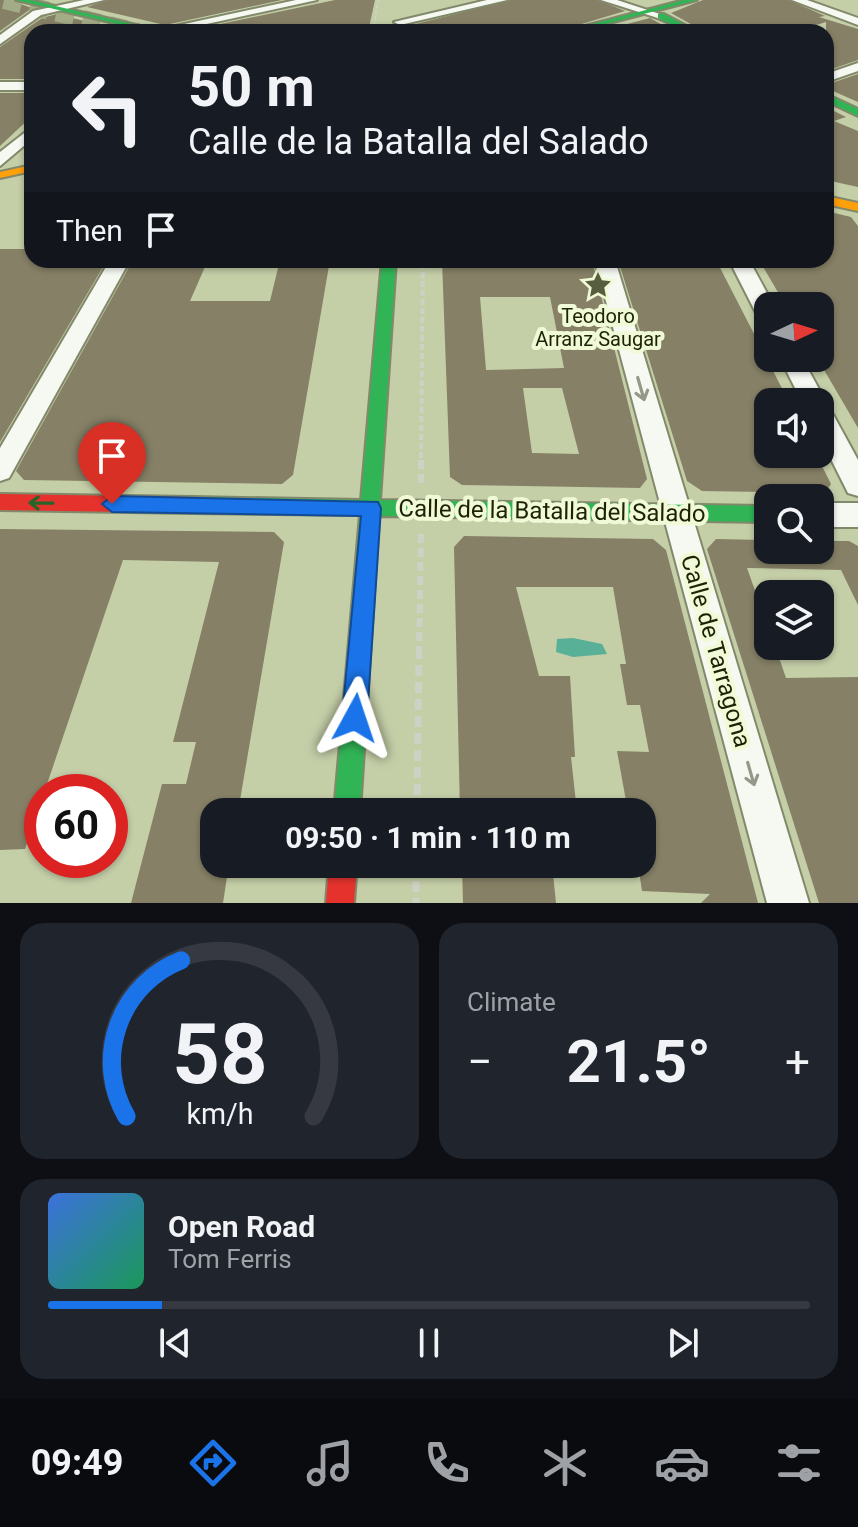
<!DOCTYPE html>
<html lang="en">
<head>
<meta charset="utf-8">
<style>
  body { margin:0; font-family:Roboto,sans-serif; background:#20242c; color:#f1f3f6; height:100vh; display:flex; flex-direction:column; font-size:30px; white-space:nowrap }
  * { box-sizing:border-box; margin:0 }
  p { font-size:26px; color:#9ea1a6 }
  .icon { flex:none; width:44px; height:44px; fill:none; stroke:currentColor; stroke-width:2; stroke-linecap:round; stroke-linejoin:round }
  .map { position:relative; height:903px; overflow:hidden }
  .side { display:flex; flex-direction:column; gap:20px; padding:20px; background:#0d0f14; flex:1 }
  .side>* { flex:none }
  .top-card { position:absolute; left:24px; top:24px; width:810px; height:244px; border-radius:24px; box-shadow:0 2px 6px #0004; background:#171b24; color:#f1f3f6; overflow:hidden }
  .needle { width:52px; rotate:86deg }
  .fabs { position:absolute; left:754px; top:292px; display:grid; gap:16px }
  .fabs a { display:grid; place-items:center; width:80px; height:80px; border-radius:16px; background:#171b24; box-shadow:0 2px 6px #0004; font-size:40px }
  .speed { position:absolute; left:24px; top:774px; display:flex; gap:16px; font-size:40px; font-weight:700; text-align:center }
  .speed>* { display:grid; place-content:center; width:104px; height:104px; border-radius:50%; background:#171b24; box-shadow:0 2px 6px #0004; line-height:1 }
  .speed .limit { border:12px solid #d22; background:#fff; color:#111 }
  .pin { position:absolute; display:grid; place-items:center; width:68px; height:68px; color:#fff; margin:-82px -34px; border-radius:50% 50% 50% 0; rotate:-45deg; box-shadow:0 0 8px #0007 }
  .pin .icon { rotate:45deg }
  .me { position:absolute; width:88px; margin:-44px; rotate:5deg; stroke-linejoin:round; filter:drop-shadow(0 0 6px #0008) }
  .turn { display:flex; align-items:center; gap:28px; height:168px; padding:0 32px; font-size:36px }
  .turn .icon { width:104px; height:104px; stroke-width:2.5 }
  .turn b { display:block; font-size:56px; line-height:68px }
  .then { display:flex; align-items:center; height:76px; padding:0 32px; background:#0003; gap:16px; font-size:30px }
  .big { font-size:60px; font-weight:700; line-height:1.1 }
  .side .tile { flex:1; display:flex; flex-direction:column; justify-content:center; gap:12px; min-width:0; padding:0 28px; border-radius:24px; background:#20242c }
  .side .dial { align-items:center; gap:0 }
  .dial svg { height:208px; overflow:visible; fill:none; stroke:#363941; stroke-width:7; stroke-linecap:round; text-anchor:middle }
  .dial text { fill:#f1f3f6; stroke:none }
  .song { display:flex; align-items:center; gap:24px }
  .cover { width:96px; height:96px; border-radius:12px; background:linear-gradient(135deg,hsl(220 70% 55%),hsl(150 70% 35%)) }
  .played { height:8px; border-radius:4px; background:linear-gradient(90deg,#1a73e8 15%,#363941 15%) }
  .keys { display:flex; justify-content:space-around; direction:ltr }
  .heat { display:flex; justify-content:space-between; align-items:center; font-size:44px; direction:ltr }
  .side .tiles { flex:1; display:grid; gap:20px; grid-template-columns:1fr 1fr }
  .tile:last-child { grid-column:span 2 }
  .trip { position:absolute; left:200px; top:798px; width:456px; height:80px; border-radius:24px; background:#171b24; box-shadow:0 2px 6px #0004; font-weight:700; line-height:80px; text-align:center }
  .menu { display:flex; height:128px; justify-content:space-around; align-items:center; background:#090b0e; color:#9ea1a6 }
  .menu .icon { width:56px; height:56px }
  .menu .selected { color:#1a73e8 }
  .menu b { font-size:36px; color:#f1f3f6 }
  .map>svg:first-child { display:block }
  .water { fill:#58b197 }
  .building { fill:#868066; fill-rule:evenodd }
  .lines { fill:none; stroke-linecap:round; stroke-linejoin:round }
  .primary-tunnel { stroke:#a3ac87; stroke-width:18; stroke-dasharray:18 9; stroke-linecap:butt }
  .street-casing { stroke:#82896a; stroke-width:4 }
  .fast-casing { stroke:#82896a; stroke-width:4 }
  .slow-casing { stroke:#82896a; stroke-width:4 }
  .jam-casing { stroke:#82896a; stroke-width:4 }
  .path-far3 { stroke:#ced2c5; stroke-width:2; stroke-dasharray:4 2; stroke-linecap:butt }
  .path-far2 { stroke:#ced2c5; stroke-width:4; stroke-dasharray:6 3; stroke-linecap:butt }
  .path-far1 { stroke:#ced2c5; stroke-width:6; stroke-dasharray:9 5; stroke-linecap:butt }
  .path { stroke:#ced2c5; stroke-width:7; stroke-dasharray:11 6; stroke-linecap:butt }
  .street { fill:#f6f8f2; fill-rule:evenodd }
  .fast { fill:#30b455; fill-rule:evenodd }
  .slow { fill:#ff9f0a; fill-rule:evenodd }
  .jam { fill:#e5322d; fill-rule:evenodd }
  .oneway { stroke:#949888 }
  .oneway2 { stroke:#26642a }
  .route { fill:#1a73e8; stroke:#114b97; stroke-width:2 }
  .labels { text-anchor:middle; stroke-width:8; stroke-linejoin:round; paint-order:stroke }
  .far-poi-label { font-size:20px; fill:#1d2207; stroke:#f1fad7 }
  .street-label { font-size:24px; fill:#1d2207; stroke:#f1fad7 }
</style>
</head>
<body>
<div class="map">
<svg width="858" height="903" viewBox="0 0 858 903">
  <rect width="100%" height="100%" fill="#c4cea7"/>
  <!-- water -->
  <path class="water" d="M 573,638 L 602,644 L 607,654 L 573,657 L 556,652 L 557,639 Z"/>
  <!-- building -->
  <path class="building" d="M 0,0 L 9,0 L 32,8 L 0,31 Z
    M 107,0 L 282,0 L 165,25 L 87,7 Z
    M 335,0 L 375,0 L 368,32 L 187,31 Z
    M 510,0 L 598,0 L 625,11 L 555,32 L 417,32 L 416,24 Z
    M 703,0 L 789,0 L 825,16 L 819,17 L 858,29 L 858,60 L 826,71 L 826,22 L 794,32 L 768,28 L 755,32 L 705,32 L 671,13 Z
    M 57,14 L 127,32 L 32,32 L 32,79 L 0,79 L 0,47 L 42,18 Z
    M 650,18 L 675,32 L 597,32 Z
    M 858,74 L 858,102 L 826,88 L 826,85 Z
    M 0,93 L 32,93 L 32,116 L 0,146 Z
    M 826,107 L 846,117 L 834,121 L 858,131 L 858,187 L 826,180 Z
    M 826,211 L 851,217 L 858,226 L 858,428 L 820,363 L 820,306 L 786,306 L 759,260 L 826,260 Z
    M 0,249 L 32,249 L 32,260 L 107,260 L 0,442 Z
    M 133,260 L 208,260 L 190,301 L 270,301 L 280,260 L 330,260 L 293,475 L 282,484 L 24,480 L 16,471 Z
    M 442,260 L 592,260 L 647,479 L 640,488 L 462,485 L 450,477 ZM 480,297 L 550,297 L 564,368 L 486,370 ZM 523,388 L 562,388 L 579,454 L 532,453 Z
    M 618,260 L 716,260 L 789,402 L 768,402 L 768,454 L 816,454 L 831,484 L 825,493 L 702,491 L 687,481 Z
    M 0,529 L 274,532 L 284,542 L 238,812 L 214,812 L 214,864 L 229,864 L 223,903 L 131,903 L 162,784 L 186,784 L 196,742 L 173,742 L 219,562 L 123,560 L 25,849 L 0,850 Z
    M 464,536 L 653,539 L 666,550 L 758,903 L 701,903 L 710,894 L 642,891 L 638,864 L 642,864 L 642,812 L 628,812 L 617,751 L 649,752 L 640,705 L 627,705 L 620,664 L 626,664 L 613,587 L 516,587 L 539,676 L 570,676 L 575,757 L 571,757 L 577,812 L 460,812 L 454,547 Z
    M 716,539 L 768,540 L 768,550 L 820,550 L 820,541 L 849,541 L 858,546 L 858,605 L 841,570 L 747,568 L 768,627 L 768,646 L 775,646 L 786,678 L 858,677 L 858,903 L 819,903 L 707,549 Z
    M 462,864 L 552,864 L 556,903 L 463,903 Z"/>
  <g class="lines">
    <!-- primary-tunnel -->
    <path class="primary-tunnel" d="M 4,0 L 138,32"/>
    <!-- street casing -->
    <g class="street-casing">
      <path id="street" d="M 84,0 L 104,0 L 41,15 L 0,44 L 0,35 L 33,11 Z
        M 296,0 L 317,0 L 170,32 L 152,31 Z
        M 487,0 L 507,0 L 400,25 L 394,22 Z
        M 601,0 L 617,0 L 666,16 L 661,19 Z
        M 792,0 L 807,0 L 858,18 L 858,25 Z
        M 858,63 L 858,71 L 826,82 L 826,74 Z
        M 0,82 L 32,82 L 32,90 L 0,90 Z
        M 32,127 L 32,139 L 0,166 L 0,152 Z
        M 110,260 L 130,260 L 9,478 L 0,481 L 0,448 Z
        M 595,260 L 615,260 L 809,903 L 767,903 Z
        M 729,260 L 749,260 L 774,306 L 768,306 L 768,322 L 757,315 Z
        M 780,358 L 802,358 L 826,402 L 824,405 L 829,407 L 858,460 L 858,496 L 848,493 L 820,437 L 820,402 L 802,402 Z
        M 820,503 L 858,503 L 858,527 L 820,527 Z"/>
    </g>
    <!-- fast casing -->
    <g class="fast-casing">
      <path id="fast" d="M 16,0 L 30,0 L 166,32 L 152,32 Z
        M 684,0 L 697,0 L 575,32 L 562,32 Z
        M 658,14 L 664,14 L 698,32 L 688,32 L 658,18 Z
        M 826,94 L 858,109 L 858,116 L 826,101 Z
        M 382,260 L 396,260 L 380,500 L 768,506 L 768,522 L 379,516 L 360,812 L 334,812 L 360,515 L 192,513 L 185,511 L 182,505 L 185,499 L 192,497 L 361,500 Z"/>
    </g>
    <!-- slow casing -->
    <g class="slow-casing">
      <path id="slow" d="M 32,165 L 32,171 L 0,178 L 0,172 Z
        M 826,196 L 858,203 L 858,211 L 826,204 Z"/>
    </g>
    <!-- jam casing -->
    <g class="jam-casing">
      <path id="jam" d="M 0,494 L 192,497 L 199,499 L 202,505 L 199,511 L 192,513 L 0,510 Z
        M 329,864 L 357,864 L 354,903 L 326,903 Z"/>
    </g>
    <!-- path-far3 -->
    <path class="path-far3" d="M 373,32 L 378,0"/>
    <!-- path-far2 -->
    <path class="path-far2" d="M 421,458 L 423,260"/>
    <!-- path-far1 -->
    <path class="path-far1" d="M 421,483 L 421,456
      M 419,655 L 421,533"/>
    <!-- path -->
    <path class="path" d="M 417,812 L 419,653
      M 416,864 L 416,903"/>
    <!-- street -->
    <use href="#street" class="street"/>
    <!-- fast -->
    <use href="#fast" class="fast"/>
    <!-- slow -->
    <use href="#slow" class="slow"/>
    <!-- jam -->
    <use href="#jam" class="jam"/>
  </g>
  <!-- one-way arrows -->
  <defs><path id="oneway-shaft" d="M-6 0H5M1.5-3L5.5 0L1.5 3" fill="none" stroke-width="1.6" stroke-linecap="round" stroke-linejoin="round" transform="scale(2)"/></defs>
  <g class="oneway">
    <use href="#oneway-shaft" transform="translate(641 389) rotate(74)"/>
    <use href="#oneway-shaft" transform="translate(751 774) rotate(74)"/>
  </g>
  <use class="oneway2" href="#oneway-shaft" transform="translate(41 503) rotate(-179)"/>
  <!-- route -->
  <path class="route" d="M 112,496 L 378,502 L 381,508 L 367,718 L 363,727 L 355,730 L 346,727 L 342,718 L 361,516 L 112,512 L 102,504 Z"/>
  <!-- icons -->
  <defs>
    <g id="sight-bare" transform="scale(2.16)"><path d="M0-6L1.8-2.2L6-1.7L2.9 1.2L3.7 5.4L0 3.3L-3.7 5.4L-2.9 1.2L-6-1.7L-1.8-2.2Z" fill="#575e3f" stroke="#f1fad7" stroke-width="2.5" paint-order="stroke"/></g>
  </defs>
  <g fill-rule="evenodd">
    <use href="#sight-bare" x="598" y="285"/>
  </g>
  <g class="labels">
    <!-- far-poi labels -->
    <g class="far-poi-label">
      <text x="598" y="323">Teodoro<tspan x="598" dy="23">Arranz Saugar</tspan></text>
    </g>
    <!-- street labels -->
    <g class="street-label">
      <text transform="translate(552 511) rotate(1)" y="8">Calle de la Batalla del Salado</text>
      <text transform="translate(716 651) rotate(74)" y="8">Calle de Tarragona</text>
    </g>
  </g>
</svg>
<div class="fabs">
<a><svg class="needle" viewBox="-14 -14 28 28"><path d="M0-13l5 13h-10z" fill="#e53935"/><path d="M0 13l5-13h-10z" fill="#9ea1a6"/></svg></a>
<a><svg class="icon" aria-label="sound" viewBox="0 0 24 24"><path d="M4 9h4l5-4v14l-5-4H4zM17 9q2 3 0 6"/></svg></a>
<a><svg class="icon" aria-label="search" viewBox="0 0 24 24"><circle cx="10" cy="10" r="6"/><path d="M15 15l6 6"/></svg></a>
<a><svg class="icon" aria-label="layers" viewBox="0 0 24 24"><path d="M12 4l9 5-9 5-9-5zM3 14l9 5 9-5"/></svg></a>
</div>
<div class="speed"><div class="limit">60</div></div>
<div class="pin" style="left:112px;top:504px;background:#d93025"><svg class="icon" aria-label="arrive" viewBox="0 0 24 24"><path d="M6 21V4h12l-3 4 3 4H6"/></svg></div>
<svg class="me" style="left:355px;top:718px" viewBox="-20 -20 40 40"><path d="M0-17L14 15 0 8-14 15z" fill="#1a73e8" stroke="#fff" stroke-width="4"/></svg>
<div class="trip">09:50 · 1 min · 110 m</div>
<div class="top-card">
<div class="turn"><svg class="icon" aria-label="left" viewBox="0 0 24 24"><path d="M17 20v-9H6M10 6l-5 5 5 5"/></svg><div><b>50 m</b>Calle de la Batalla del Salado</div></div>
<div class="then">Then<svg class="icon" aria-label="arrive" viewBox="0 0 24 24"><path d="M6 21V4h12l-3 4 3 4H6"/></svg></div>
</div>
</div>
<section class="side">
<div class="tiles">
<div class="tile dial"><svg viewBox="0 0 100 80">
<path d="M14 69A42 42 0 1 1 86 69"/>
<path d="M14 69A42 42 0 0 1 35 9" stroke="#1a73e8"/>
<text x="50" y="56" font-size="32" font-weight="700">58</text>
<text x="50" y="72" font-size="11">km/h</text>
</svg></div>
<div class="tile"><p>Climate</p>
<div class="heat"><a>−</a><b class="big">21.5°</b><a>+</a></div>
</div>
<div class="tile">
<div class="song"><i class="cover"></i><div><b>Open Road</b><p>Tom Ferris</p></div></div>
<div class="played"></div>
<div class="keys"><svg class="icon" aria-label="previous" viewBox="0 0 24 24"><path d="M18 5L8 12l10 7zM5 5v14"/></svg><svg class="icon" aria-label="pause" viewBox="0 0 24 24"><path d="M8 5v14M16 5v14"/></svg><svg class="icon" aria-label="next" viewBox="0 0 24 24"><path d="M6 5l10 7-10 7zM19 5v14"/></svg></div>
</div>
</div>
</section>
<nav class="menu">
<b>09:49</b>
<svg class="icon selected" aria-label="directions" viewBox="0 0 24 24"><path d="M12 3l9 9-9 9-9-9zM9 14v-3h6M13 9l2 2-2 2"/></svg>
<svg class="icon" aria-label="music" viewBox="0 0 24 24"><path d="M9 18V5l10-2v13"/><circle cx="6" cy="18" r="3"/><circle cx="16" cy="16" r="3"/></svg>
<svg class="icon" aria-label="phone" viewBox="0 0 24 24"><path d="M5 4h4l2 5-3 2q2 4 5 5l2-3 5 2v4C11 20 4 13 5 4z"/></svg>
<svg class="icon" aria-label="climate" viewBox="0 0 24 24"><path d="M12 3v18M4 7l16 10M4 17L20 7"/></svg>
<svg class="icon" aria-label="car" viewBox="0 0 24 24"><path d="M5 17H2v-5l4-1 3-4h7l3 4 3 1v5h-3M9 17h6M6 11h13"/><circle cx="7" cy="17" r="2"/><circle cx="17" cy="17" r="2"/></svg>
<svg class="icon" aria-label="filters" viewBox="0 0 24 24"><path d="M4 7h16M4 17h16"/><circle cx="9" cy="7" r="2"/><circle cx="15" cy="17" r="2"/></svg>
</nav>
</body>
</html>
